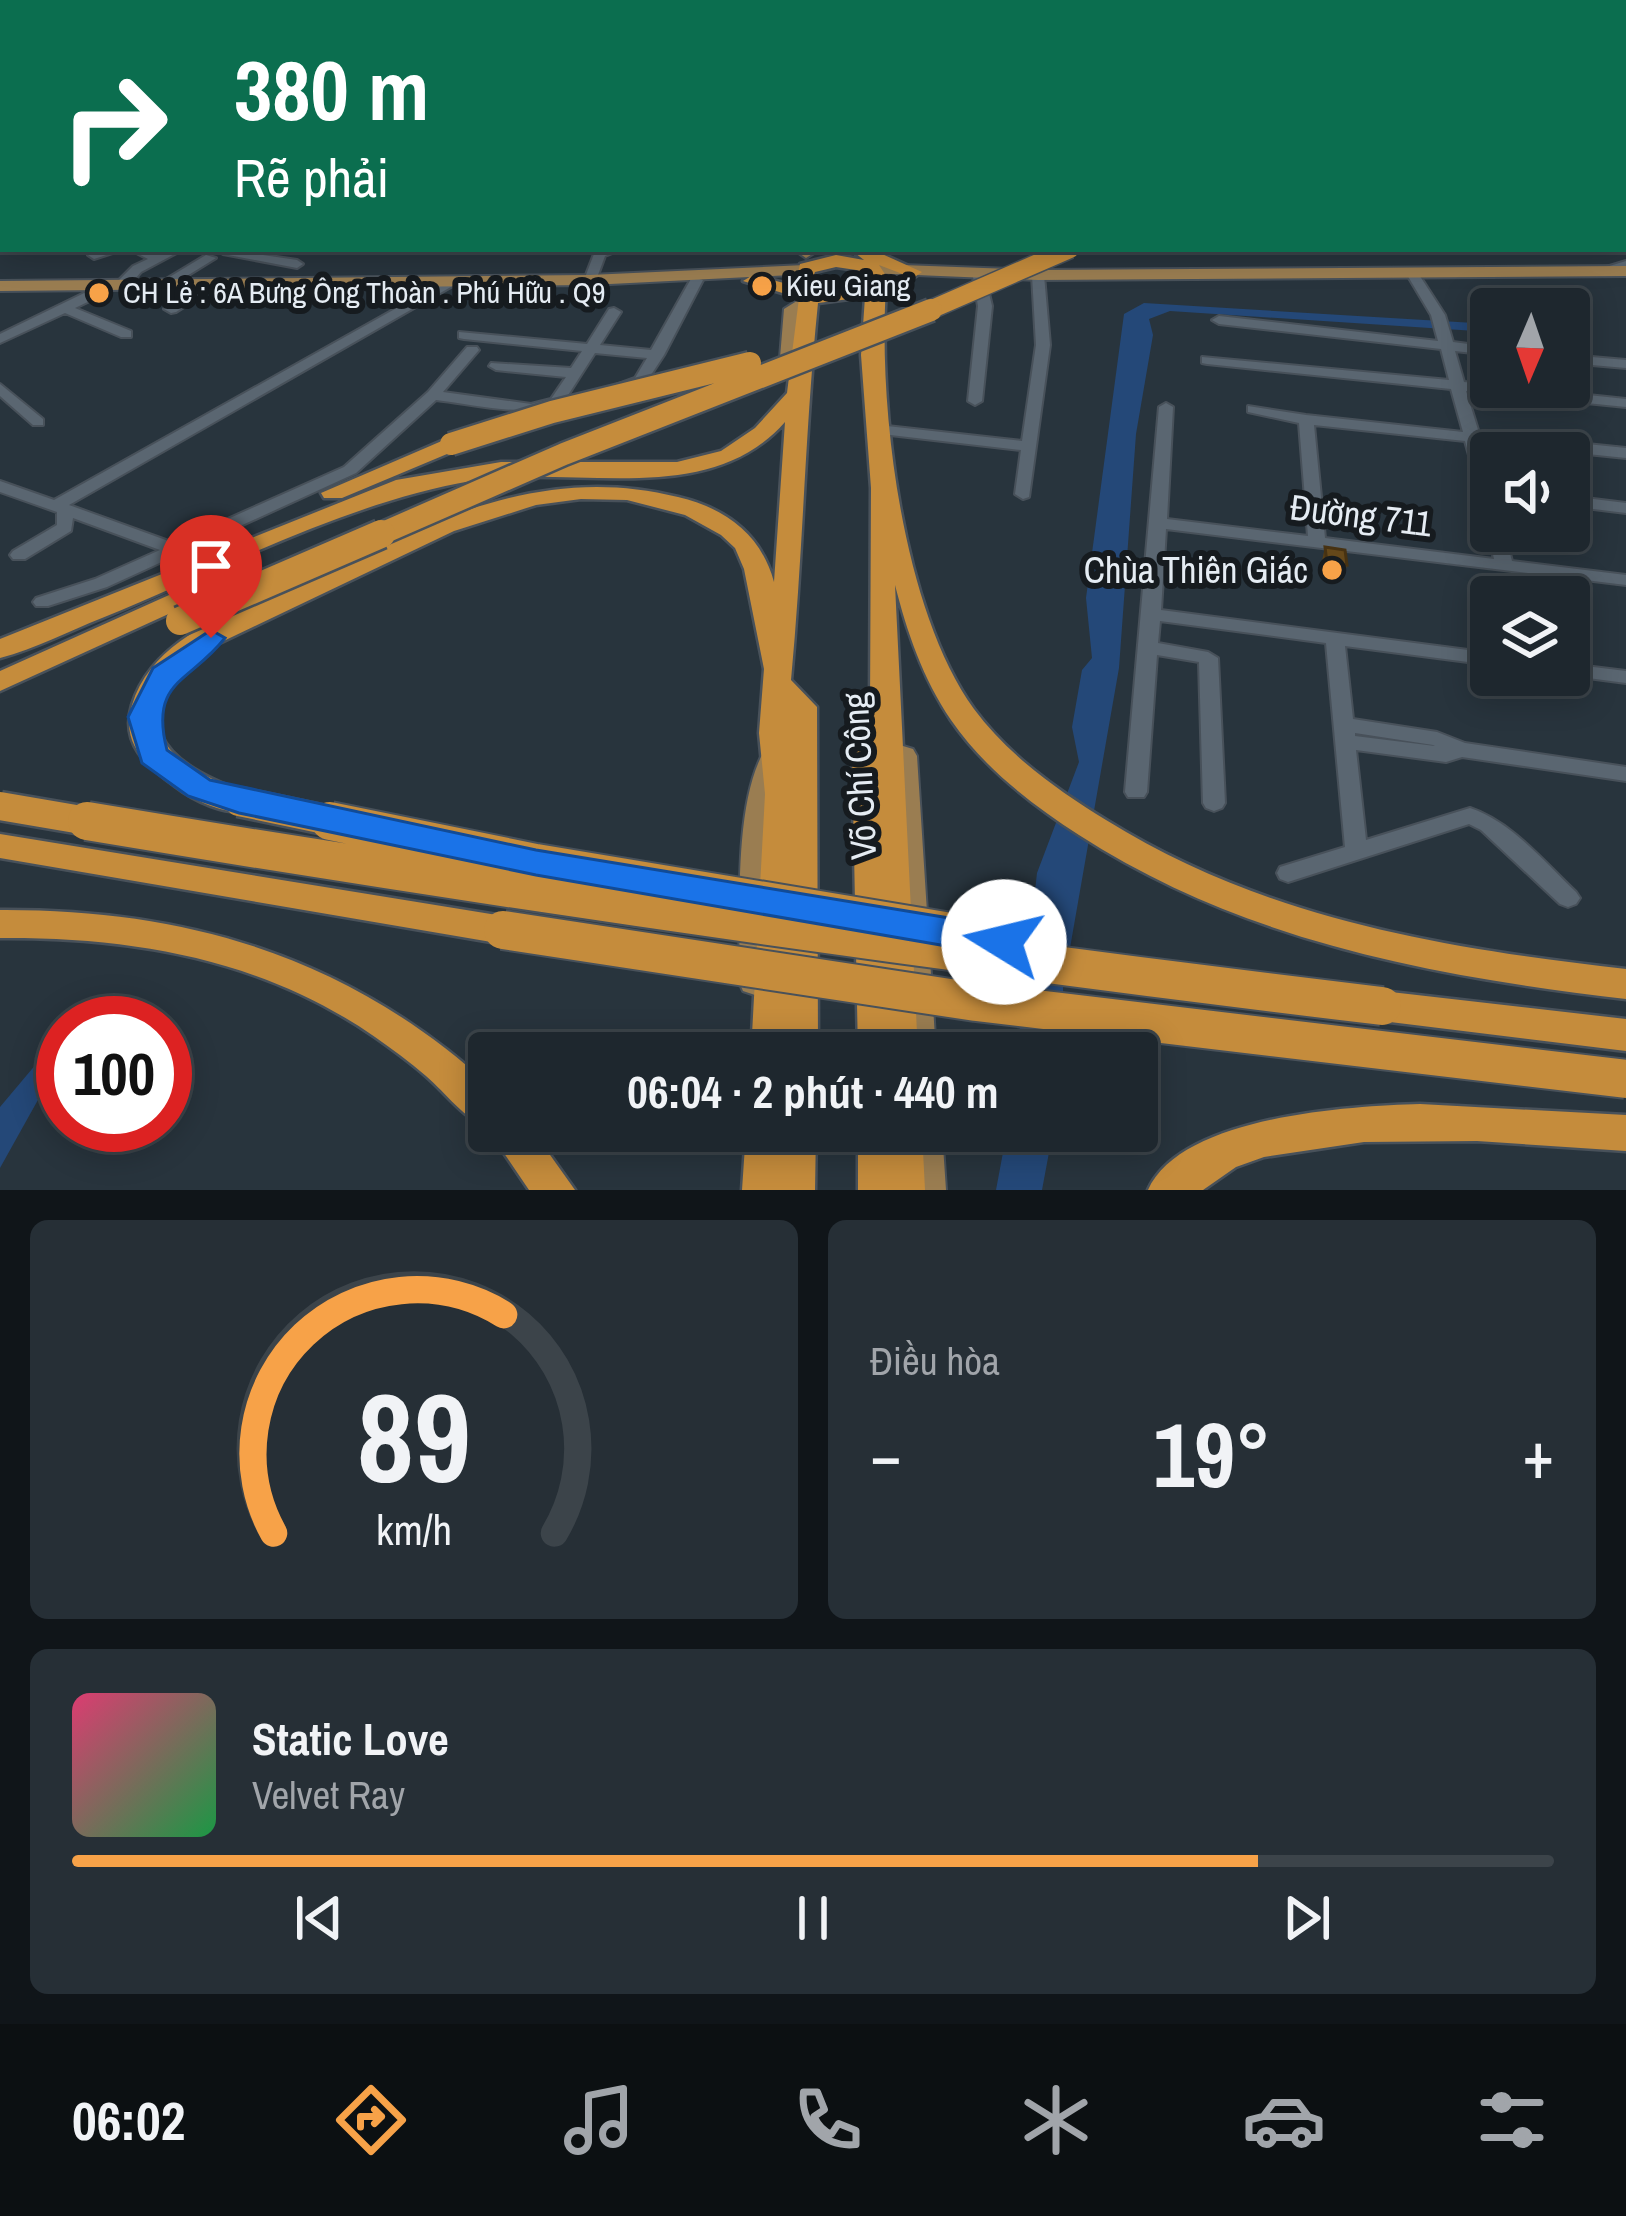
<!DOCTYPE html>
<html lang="vi">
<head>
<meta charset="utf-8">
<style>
  body { margin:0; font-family:"Archivo Narrow",sans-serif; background:#262f36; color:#f1f3f6; height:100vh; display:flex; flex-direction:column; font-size:45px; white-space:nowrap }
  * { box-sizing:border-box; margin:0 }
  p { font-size:39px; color:#a1a5aa }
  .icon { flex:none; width:66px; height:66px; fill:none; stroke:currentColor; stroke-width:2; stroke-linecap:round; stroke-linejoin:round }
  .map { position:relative; height:1190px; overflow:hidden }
  .details { display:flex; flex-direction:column; gap:30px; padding:30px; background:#101519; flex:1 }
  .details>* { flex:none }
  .banner { position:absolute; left:0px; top:0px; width:1626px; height:252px; box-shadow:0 6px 30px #0003,0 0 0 3px #3c444a; background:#0b6e4f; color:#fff; overflow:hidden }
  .needle { width:78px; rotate:182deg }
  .fabs { position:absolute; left:1470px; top:288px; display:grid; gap:24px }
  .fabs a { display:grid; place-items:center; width:120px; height:120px; border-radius:12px; background:#1e272e; box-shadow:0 6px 30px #0003,0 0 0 3px #3c444a; font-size:60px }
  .speed { position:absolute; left:36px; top:996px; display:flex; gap:24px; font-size:60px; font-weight:700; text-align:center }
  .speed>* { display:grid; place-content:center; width:156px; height:156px; border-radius:50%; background:#1e272e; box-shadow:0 6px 30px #0003,0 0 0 3px #3c444a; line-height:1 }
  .speed .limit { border:18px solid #d22; background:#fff; color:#111 }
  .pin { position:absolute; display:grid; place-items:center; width:102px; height:102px; color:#fff; margin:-123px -51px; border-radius:50% 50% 50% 0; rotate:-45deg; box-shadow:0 0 12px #0007 }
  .pin .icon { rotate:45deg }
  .me { position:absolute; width:132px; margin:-66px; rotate:279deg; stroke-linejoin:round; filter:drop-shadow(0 0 9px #0008) }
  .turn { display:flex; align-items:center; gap:42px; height:252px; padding:0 36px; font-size:54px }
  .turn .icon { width:156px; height:156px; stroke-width:2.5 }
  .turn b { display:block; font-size:84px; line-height:102px }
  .big { font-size:90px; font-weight:700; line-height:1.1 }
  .details .widget { flex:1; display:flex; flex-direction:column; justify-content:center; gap:18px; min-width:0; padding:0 42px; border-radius:18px; background:#262f36 }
  .details .dial { align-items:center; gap:0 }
  .dial svg { height:312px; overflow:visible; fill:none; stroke:#3c444a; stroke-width:7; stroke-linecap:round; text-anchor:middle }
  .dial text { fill:#f1f3f6; stroke:none }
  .song { display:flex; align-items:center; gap:36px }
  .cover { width:144px; height:144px; border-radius:18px; background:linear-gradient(135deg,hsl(340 70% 55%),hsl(140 70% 35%)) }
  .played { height:12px; border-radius:6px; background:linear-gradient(90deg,#f7a248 80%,#3c444a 80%) }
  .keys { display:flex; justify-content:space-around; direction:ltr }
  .heat { display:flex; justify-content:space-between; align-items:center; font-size:66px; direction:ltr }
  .details .tiles { flex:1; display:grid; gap:30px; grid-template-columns:1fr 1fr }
  .widget:last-child { grid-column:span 2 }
  .trip { position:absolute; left:468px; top:1032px; width:690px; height:120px; border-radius:12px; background:#1e272e; box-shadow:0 6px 30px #0003,0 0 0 3px #3c444a; font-weight:700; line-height:120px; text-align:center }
  .tab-bar { display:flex; height:192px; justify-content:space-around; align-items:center; background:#0c1012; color:#a1a5aa }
  .tab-bar .icon { width:84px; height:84px }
  .tab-bar .selected { color:#f7a248 }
  .tab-bar b { font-size:54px; color:#f1f3f6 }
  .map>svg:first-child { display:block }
  .water { fill:#244878 }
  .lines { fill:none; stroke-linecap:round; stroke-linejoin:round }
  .minor-casing { stroke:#48515a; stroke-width:4 }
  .major-casing { stroke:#48515a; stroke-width:4 }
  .highway-casing { stroke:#48515a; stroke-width:5 }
  .minor { fill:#5a6671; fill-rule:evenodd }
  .major { fill:#9a7d51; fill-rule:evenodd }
  .highway { fill:#c58c3c; fill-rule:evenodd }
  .highway-bridge-far3-casing { stroke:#48515a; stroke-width:21; stroke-linecap:butt }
  .highway-bridge-far2-casing { stroke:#48515a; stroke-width:27; stroke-linecap:butt }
  .highway-bridge-far1-casing { stroke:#48515a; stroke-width:33; stroke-linecap:butt }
  .highway-bridge-casing { stroke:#48515a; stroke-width:42; stroke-linecap:butt }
  .highway-bridge-far3 { stroke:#c58c3c; stroke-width:18 }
  .highway-bridge-far2 { stroke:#c58c3c; stroke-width:22 }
  .highway-bridge-far1 { stroke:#c58c3c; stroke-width:28 }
  .highway-bridge { stroke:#c58c3c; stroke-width:38 }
  .wall { fill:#573e16 }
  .building { fill:#65481a; stroke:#473212; stroke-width:3 }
  .route { fill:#1a73e8; stroke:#114b97; stroke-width:3 }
  .poi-dot { fill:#f7a248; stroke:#161b1f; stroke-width:4.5 }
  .labels { text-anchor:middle; stroke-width:12; stroke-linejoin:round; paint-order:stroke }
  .far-poi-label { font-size:30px; fill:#e5ecf3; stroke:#161b1f; text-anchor:start }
  .street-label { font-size:36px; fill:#e5ecf3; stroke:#161b1f }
  .poi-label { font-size:36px; fill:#e5ecf3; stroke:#161b1f; text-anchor:end }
</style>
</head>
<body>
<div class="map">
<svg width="1626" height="1190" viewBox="0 0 1626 1190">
  <rect width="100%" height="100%" fill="#28343d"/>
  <!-- water -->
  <path class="water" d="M 1144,303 L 1491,324 L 1491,332 L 1170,311 L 1149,319 L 1153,335 L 1136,434 L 1119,668 L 1063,988 L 1064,1016 L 1079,1053 L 1017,1053 L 1037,873 L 1079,762 L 1072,727 L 1082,670 L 1092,658 L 1086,598 L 1124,314 Z
    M 63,1040 L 63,1055 L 0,1168 L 0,1107 L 53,1044 Z
    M 1007,1131 L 1053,1131 L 1042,1190 L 996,1190 Z"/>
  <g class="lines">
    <!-- minor casing -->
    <g class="minor-casing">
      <path id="minor" d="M 0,0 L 6,0 L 0,3 Z
        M 86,0 L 94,0 L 96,3 L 88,3 Z
        M 609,0 L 618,0 L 616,3 L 607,3 Z
        M 0,19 L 3,20 L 3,26 L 0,25 Z
        M 0,96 L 3,97 L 3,104 L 0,103 Z
        M 3,121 L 3,127 L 0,128 L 0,122 Z
        M 0,179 L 3,179 L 3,186 L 0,186 Z
        M 1623,193 L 1626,193 L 1626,201 L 1623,201 Z
        M 0,203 L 3,203 L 3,211 L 0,211 Z
        M 3,223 L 3,231 L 0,232 L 0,224 Z
        M 104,249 L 125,249 L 94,259 L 88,255 Z
        M 129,249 L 146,249 L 158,254 L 168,249 L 184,249 L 141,272 L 128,287 L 119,287 L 75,308 L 131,331 L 131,337 L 121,337 L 65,313 L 0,343 L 0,334 L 109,281 L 118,281 L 133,266 L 148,259 Z
        M 222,249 L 297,260 L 303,264 L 297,268 L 223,254 Z
        M 603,249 L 622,249 L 605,256 L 595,283 L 585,283 L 584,280 L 594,254 Z
        M 206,255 L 216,258 L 169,287 L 158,284 Z
        M 1626,261 L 1626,269 L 1599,275 L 1593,271 Z
        M 1412,269 L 1416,270 L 1445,315 L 1453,342 L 1491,347 L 1491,355 L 1455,351 L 1464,382 L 1626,399 L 1626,407 L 1466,391 L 1479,433 L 1626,448 L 1626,458 L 1481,443 L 1491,476 L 1491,510 L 1483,505 L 1465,441 L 1314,425 L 1325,538 L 1494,559 L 1488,531 L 1491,527 L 1491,531 L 1504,531 L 1512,561 L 1626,575 L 1626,585 L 1166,529 L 1161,610 L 1491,653 L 1491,665 L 1345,646 L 1353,719 L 1437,732 L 1465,743 L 1626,767 L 1626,781 L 1462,757 L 1446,762 L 1356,750 L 1366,840 L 1470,808 C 1512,822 1544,862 1576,892 L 1580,898 L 1576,904 L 1568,907 L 1560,904 L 1481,830 L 1469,824 L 1288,882 L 1280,879 L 1277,873 L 1280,867 L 1345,847 L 1326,643 L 1160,621 L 1158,643 L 1208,652 L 1218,658 L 1225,803 L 1222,808 L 1214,811 L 1206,808 L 1203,803 L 1199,662 L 1157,655 L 1147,792 L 1144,797 L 1128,797 L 1125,792 L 1159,407 L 1166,403 L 1173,407 L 1167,519 L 1308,536 L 1299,423 L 1248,412 L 1248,406 L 1306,415 L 1463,432 L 1451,389 L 1207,364 L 1202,363 L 1202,357 L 1449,380 L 1441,349 L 1219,324 L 1212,320 L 1219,316 L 1438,341 L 1431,315 L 1406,273 ZM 1355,733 L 1433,745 L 1435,746 L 1355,736 Z
        M 1038,271 L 1044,275 L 1050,345 L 1029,497 L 1023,499 L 1015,494 L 1021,450 L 873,433 L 870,430 L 878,425 L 1022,441 L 1036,345 L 1032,275 Z
        M 979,273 L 985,277 L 992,306 L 982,401 L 975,405 L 968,401 L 978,306 L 973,277 Z
        M 452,277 L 463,280 L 69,505 L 174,543 L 344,467 L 428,392 L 467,347 L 477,347 L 479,350 L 443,392 L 531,404 L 551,399 L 566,377 L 496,370 L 489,366 L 491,363 L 571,368 L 582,351 L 464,339 L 459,338 L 459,332 L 587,344 L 609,309 L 614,308 L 621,312 L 600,345 L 651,350 L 692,277 L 703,280 L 664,355 L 645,384 L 623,389 L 616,385 L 635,378 L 647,358 L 595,353 L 563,403 C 523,418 479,405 436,400 L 356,473 L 107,587 L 48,606 L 36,606 L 33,602 L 36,598 L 95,579 L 160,550 L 73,518 L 71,531 L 25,559 L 13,559 L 10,555 L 13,551 L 57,525 L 57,512 L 0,492 L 0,481 L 54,500 Z
        M 210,280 L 221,283 L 176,312 L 171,313 L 164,309 Z
        M 1569,355 L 1626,360 L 1626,368 L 1569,363 Z
        M 0,384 L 43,419 L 43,425 L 33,425 L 0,396 Z
        M 1569,496 L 1626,503 L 1626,513 L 1569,506 Z
        M 1569,664 L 1626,671 L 1626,683 L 1565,675 L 1569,675 Z"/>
    </g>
    <!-- major casing -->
    <g class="major-casing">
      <path id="major" d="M 793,249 L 811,249 L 814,253 L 806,258 Z
        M 875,264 L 1038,270 L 1626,266 L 1626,276 L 1038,280 L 869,273 L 869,265 Z
        M 805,265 L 811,266 L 811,274 L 590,285 L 0,291 L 0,281 L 590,275 Z
        M 808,294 L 817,299 L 802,311 L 798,357 L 811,372 L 801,378 L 794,376 L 780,358 L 784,309 Z
        M 903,746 L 913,749 L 917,756 L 936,1053 L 902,1053 L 889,756 L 893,749 Z
        M 773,750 L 783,753 L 787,760 L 774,800 L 771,982 L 767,991 L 755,995 L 743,991 L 739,982 C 741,917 733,809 763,753 Z
        M 906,1131 L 942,1131 L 946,1190 L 908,1190 Z"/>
    </g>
    <!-- highway casing -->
    <g class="highway-casing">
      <path id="highway" d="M 858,249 L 871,249 L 922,272 L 913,278 L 879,265 L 890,282 L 886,287 C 878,407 902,610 974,709 C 1008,755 1057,790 1106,820 C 1265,919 1442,948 1626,969 L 1626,999 C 1433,976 1245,942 1079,835 C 1031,804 983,767 951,720 C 923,679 907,632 895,585 L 918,1053 L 858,1053 L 852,751 L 870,712 L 871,488 L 861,355 L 865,297 L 818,303 C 805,429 803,555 791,680 L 817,707 L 818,1053 L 751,1053 L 765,794 L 759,733 L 764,669 L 744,569 L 735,548 L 721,535 L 685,515 L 627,500 L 581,499 L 536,505 L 454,531 L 211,647 C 118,718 159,763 250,794 L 255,802 L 250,810 C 227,817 193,800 175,786 C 147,766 120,744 132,705 C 154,631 251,606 312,577 C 433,521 542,463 678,497 C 725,508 761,534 774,582 L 785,422 C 708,510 574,464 471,481 C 351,501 217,571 102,618 C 69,631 35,649 0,658 L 0,639 L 396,480 L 501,462 L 677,462 L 721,451 L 755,428 L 787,393 L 799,298 L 743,281 L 753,275 L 795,286 L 800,264 L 836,255 L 864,260 L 855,253 ZM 836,267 L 863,271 L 869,280 L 841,289 L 812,280 L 815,272 Z
        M 451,437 L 463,444 L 459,449 L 342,498 L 324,498 L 321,493 Z
        M 247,560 L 260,568 L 256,574 L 0,691 L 0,671 Z
        M 0,834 L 503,916 L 516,920 L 521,930 L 516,940 L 503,944 L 0,858 Z
        M 0,910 C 188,909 348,957 489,1085 L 489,1128 C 463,1118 447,1094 426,1076 C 410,1062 392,1049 375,1037 C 263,959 133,937 0,938 Z
        M 1382,991 L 1626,1019 L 1626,1051 L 1382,1021 L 1369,1017 L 1363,1006 L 1369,995 Z
        M 1420,1104 L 1626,1115 L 1626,1151 L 1477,1141 L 1364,1142 L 1264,1157 L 1236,1167 L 1203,1190 L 1148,1190 C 1181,1116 1350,1106 1420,1104 Z
        M 489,1131 L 533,1131 L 575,1190 L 529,1190 Z
        M 746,1131 L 816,1131 L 815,1190 L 742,1190 Z
        M 858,1131 L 922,1131 L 925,1190 L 858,1190 Z"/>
    </g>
    <!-- minor -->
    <use href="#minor" class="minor"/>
    <!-- major -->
    <use href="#major" class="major"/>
    <!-- highway -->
    <use href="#highway" class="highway"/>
    <!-- highway-bridge-far3 casing -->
    <g class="highway-bridge-far3-casing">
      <path id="highway-bridge-far3" d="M 923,313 L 1070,249"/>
    </g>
    <!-- highway-bridge-far2 casing -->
    <g class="highway-bridge-far2-casing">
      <path id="highway-bridge-far2" d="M 451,444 L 552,412 L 750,363
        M 374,537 L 564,454 L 931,310"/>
    </g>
    <!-- highway-bridge-far1 casing -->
    <g class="highway-bridge-far1-casing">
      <path id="highway-bridge-far1" d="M 180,621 L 381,534
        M 239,802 L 344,824
        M 0,806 L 105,824"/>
    </g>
    <!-- highway-bridge casing -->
    <g class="highway-bridge-casing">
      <path id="highway-bridge" d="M 87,821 C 518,893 948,954 1382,1006
        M 330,821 L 536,863 L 1041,947
        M 503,930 L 976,1002 L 1626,1079"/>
    </g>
    <!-- highway-bridge-far3 -->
    <use href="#highway-bridge-far3" class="highway-bridge-far3"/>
    <!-- highway-bridge-far2 -->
    <use href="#highway-bridge-far2" class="highway-bridge-far2"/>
    <!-- highway-bridge-far1 -->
    <use href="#highway-bridge-far1" class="highway-bridge-far1"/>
    <!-- highway-bridge -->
    <use href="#highway-bridge" class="highway-bridge"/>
  </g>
  <!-- wall -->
  <path class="wall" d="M 1325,547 L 1347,565 L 1343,580 L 1323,577 L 1322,561 Z"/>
  <!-- building -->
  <path class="building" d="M 1325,547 L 1345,550 L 1347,565 L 1327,563 Z"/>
  <!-- route -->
  <path class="route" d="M 211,630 L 225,638 C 190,683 149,680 167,750 L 210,780 L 536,850 L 1004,927 L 1017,932 L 1022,942 L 1017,952 L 1004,956 L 536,875 L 239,813 L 188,796 L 142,763 L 128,717 L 153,668 Z"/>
  <!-- markers -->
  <g class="poi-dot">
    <circle cx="762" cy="286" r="12"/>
    <circle cx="99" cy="293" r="12"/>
    <circle cx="1332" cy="570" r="12"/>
  </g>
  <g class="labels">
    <!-- far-poi labels -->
    <g class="far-poi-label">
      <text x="786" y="296">Kieu Giang</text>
      <text x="123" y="303">CH Lẻ : 6A Bưng Ông Thoàn . Phú Hữu . Q9</text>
    </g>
    <!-- street labels -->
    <g class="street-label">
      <text transform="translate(1361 515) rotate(7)" y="13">Đường 711</text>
      <text transform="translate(859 776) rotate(-93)" y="13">Võ Chí Công</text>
    </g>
    <!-- poi labels -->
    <g class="poi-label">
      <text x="1308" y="583">Chùa Thiên Giác</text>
    </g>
  </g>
</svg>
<div class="fabs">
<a><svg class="needle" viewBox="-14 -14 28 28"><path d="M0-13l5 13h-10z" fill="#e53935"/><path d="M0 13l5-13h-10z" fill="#a1a5aa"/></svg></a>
<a><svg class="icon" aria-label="sound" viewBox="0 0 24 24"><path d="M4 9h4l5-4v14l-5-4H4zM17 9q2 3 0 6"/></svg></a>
<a><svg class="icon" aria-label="layers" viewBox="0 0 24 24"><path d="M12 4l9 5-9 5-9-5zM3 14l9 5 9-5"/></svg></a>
</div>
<div class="speed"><div class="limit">100</div></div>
<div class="pin" style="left:211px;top:638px;background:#d93025"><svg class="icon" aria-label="arrive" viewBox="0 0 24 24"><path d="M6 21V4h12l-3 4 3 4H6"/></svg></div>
<svg class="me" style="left:1004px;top:942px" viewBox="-20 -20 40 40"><circle r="19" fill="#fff"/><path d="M0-13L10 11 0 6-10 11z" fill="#1a73e8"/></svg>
<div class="trip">06:04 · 2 phút · 440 m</div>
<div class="banner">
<div class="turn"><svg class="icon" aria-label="right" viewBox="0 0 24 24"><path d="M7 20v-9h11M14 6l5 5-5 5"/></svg><div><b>380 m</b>Rẽ phải</div></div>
</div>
</div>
<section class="details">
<div class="tiles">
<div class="widget dial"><svg viewBox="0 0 100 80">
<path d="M14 69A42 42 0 1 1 86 69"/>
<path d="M14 69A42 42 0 0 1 73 13" stroke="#f7a248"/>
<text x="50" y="56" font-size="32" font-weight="700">89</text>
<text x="50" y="72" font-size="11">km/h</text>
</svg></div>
<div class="widget"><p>Điều hòa</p>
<div class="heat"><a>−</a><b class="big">19°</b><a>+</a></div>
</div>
<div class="widget">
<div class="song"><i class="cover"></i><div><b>Static Love</b><p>Velvet Ray</p></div></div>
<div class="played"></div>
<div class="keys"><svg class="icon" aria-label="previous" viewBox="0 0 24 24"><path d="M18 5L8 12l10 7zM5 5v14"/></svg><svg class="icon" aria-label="pause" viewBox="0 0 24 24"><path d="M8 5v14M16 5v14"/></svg><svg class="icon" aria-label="next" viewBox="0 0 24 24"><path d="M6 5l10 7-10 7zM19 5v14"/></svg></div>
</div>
</div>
</section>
<nav class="tab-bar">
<b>06:02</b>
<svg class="icon selected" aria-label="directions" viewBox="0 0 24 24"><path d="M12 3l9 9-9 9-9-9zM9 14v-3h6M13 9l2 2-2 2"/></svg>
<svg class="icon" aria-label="music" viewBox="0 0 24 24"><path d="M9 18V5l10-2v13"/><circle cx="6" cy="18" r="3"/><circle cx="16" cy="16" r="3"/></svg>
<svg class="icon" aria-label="phone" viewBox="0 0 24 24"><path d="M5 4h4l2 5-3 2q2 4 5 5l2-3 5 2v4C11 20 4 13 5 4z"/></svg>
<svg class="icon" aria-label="climate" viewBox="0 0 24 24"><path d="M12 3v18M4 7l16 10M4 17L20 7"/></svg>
<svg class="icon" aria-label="car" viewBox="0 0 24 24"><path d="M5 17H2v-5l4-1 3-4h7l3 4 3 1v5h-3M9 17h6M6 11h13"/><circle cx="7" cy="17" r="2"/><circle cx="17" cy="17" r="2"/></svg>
<svg class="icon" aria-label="filters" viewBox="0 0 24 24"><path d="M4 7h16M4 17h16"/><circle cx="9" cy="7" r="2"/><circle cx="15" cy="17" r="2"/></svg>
</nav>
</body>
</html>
